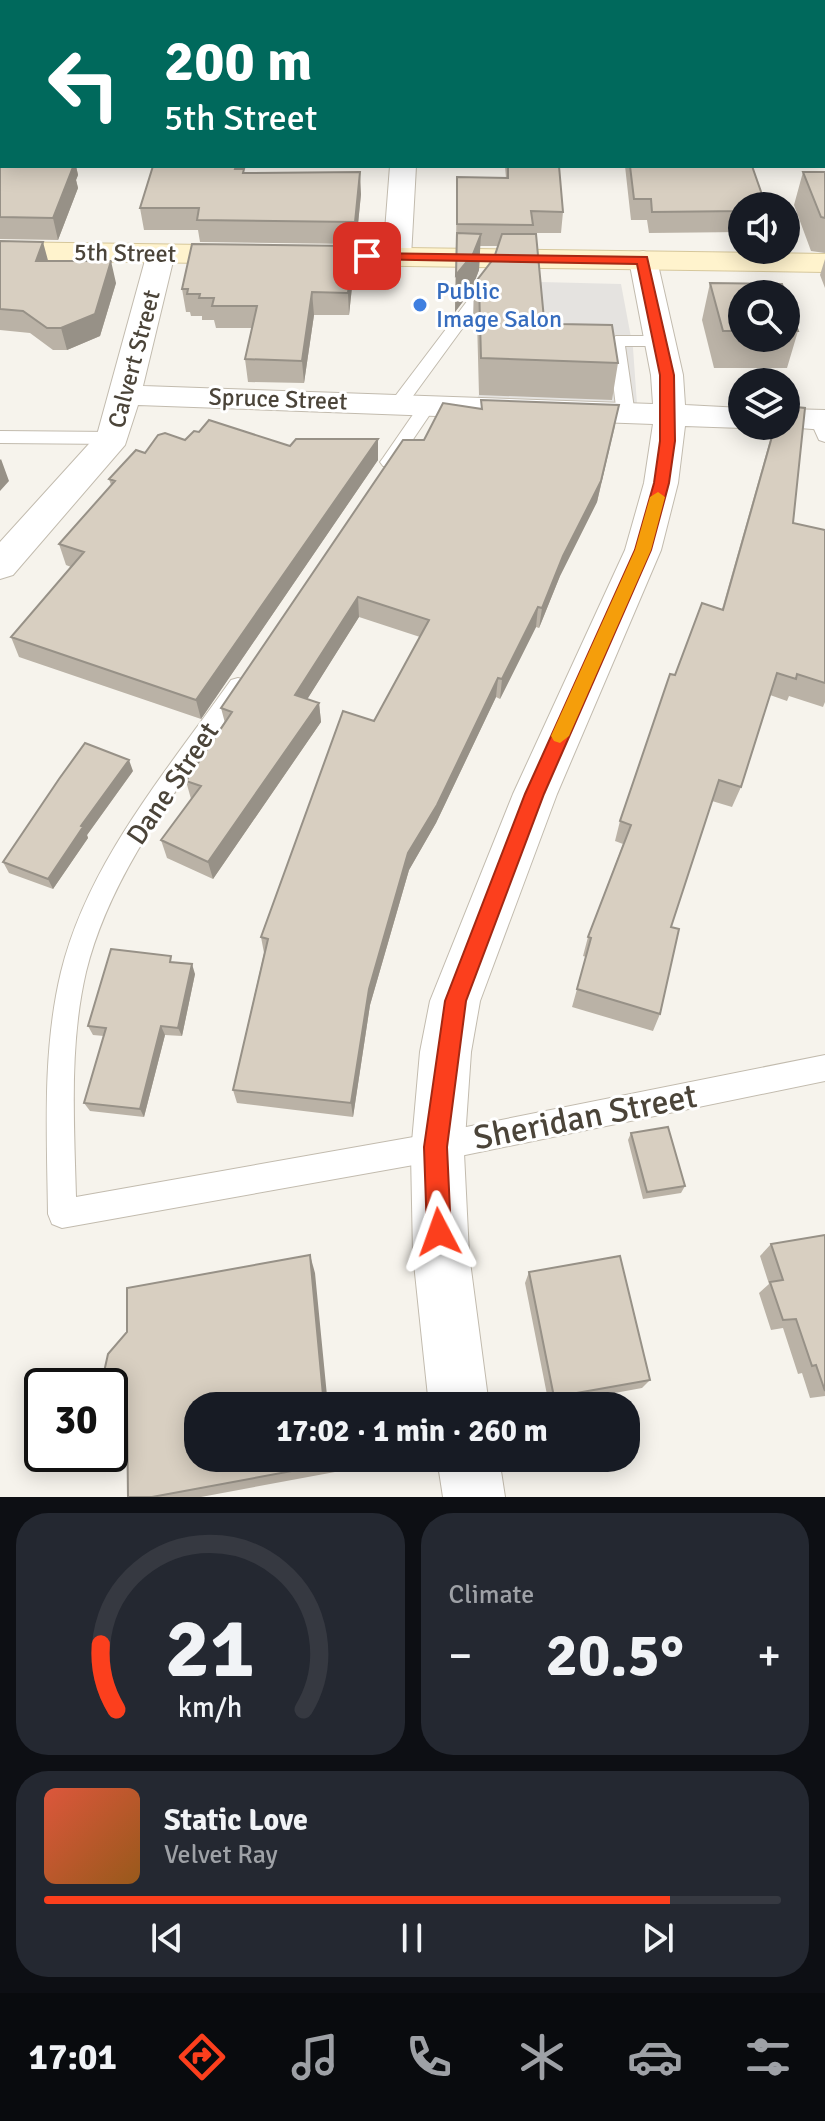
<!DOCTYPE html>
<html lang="en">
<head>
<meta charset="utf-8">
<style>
  body { margin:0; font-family:Signika,sans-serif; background:#242831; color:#f1f3f6; height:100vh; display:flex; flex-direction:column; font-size:30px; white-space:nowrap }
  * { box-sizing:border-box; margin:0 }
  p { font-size:26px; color:#9ea1a6 }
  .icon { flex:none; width:44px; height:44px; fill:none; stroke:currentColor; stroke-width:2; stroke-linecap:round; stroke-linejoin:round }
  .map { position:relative; height:1497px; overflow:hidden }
  .panel { display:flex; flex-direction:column; gap:16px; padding:16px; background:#0d0f14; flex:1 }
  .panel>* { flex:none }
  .hud { position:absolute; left:0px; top:0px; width:826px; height:168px; box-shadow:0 4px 20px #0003; background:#00695c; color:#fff; overflow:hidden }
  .controls { position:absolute; left:728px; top:192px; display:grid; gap:16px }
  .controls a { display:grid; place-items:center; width:72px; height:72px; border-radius:50%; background:#171b24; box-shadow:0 4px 20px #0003; font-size:40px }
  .speed { position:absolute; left:24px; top:1368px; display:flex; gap:16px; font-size:40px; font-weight:700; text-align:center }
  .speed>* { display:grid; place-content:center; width:104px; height:104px; border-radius:50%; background:#171b24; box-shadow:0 4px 20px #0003; line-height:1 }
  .speed .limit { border:4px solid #111; border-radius:12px; background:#fff; color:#111 }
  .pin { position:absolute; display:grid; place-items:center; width:68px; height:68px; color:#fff; margin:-34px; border-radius:16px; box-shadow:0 4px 12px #0006 }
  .me { position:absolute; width:88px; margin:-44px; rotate:356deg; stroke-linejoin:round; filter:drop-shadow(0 0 6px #0008) }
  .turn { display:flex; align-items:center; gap:28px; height:168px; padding:0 32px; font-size:36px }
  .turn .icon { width:104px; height:104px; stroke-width:2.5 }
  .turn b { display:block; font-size:56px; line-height:68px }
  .big { font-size:60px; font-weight:800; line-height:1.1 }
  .panel .card { flex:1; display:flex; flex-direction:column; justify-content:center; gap:12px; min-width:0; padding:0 28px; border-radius:32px; background:#242831 }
  .panel .dial { align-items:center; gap:0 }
  .dial svg { height:208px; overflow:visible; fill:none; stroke:#363941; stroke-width:7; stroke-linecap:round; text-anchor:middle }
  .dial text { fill:#f1f3f6; stroke:none }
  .song { display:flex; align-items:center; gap:24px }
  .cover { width:96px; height:96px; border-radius:12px; background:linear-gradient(135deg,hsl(10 70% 55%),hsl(30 70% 35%)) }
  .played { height:8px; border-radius:4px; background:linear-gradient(90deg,#fc3f1d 85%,#363941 85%) }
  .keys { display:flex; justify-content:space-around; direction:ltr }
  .heat { display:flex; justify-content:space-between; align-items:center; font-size:44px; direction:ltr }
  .panel .tiles { flex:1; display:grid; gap:16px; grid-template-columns:1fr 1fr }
  .card:last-child { grid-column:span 2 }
  .trip { position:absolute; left:184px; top:1392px; width:456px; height:80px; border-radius:32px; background:#171b24; box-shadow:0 4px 20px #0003; font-weight:800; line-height:80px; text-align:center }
  .tabs { display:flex; height:128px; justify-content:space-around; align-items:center; background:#090b0e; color:#9ea1a6 }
  .tabs .icon { width:56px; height:56px }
  .tabs .on { color:#fc3f1d }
  .tabs b { font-size:36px; color:#f1f3f6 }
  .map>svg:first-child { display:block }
  .parking { fill:#e5e3e0 }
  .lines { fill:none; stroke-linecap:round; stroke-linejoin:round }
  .lane-casing { stroke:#c2bbae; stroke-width:2 }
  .street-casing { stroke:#c2bbae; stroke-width:2 }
  .secondary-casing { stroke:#d6c79b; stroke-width:2 }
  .lane { fill:#fff; fill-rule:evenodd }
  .street { fill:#fff; fill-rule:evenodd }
  .secondary { fill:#fff3cd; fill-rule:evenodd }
  .wall { fill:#bab2a6 }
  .shaded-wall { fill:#979187 }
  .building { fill:#d8cfc1; stroke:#979187; stroke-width:2 }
  .route { fill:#fc3f1d; stroke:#a42913; stroke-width:2 }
  .slow { fill:#f59e0b }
  .shop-dot { fill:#3f7fe0; stroke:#fff; stroke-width:3 }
  .labels { text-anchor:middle; stroke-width:6; stroke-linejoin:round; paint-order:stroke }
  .far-street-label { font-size:24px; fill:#4b4439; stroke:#fff }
  .far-shop-label { font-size:24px; fill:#366cbe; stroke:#fff; text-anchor:start }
  .street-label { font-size:28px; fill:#4b4439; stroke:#fff }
  .near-street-label { font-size:34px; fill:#4b4439; stroke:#fff }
</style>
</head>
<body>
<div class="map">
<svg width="825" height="1497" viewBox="0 0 825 1497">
  <rect width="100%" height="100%" fill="#f6f3ec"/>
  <!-- parking -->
  <path class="parking" d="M 540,282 L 621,284 L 633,348 L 637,404 L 477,398 L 480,393 L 612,394 L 606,357 L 544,343 Z"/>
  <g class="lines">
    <!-- lane casing -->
    <g class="lane-casing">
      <path id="lane" d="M 487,273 L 495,278 L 486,296 L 405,407 L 393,407 L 391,403 L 393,399 L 474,292 L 482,275 Z
        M 616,336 L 660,336 L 668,341 L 660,346 L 625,346 L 635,415 L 626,420 L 617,415 L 608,341 Z
        M 429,399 L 437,404 L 395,466 L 383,466 L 380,462 L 383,458 L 423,400 Z
        M 819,415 L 825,416 L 825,442 L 819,440 L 810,420 Z
        M 0,431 L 113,432 L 122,438 L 113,444 L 0,443 Z
        M 238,678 L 245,680 L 249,686 L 245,692 C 186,779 112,867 86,972 C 69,1045 74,1122 76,1197 L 436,1133 L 825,1055 L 825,1081 L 436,1161 L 62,1228 L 52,1224 L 48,1214 C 47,1134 42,1051 61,972 C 88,862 167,771 231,680 Z"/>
    </g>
    <!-- street casing -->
    <g class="street-casing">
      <path id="street" d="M 407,0 L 429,0 L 429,2 L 407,2 Z
        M 824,148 L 825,148 L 825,164 L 824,164 Z
        M 390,166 L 416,166 L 411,257 L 407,263 L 397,266 L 387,263 L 383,257 Z
        M 161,245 L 171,247 L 175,253 L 143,386 L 653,404 L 651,375 L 629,260 L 633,254 L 643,251 L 653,254 L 657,260 L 683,375 L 685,405 L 742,408 L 742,426 L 751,426 L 742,428 L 685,426 L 678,483 L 661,550 L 557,794 L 480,1001 L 471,1052 L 464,1153 L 469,1254 L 489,1406 L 429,1406 L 413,1254 L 411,1153 L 420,1052 L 430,1001 L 513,794 L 625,550 L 644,483 L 653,424 L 138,405 L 125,445 L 13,575 L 0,579 L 0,542 L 97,435 L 147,253 L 151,247 Z
        M 786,409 L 825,410 L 825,430 L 774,426 L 786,426 Z
        M 437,1458 L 499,1458 L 505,1497 L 443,1497 Z"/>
    </g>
    <!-- secondary casing -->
    <g class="secondary-casing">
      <path id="secondary" d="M 0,242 L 825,254 L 825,272 L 0,260 Z"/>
    </g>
    <!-- lane -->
    <use href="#lane" class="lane"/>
    <!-- street -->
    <use href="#street" class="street"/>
    <!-- secondary -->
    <use href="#secondary" class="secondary"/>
  </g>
  <!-- wall -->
  <path class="wall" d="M 0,0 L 136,0 L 135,2 L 2,2 L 2,166 L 76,166 L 78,175 L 76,180 L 78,188 L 58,240 L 0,239 Z
    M 145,0 L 371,0 L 371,2 L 145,2 Z
    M 604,0 L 825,0 L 825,115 L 824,2 L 604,2 Z
    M 505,166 L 559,166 L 563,212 L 561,233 L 532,233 L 544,319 L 559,324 L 618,363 L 612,400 L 479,395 L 477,320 L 473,320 L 474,284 L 494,258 L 498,246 L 480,246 L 479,270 L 471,291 L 455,312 L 457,177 L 506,178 Z
    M 625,166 L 752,166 L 742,206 L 742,232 L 649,233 L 647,220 L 631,220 Z
    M 243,169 L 244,173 L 361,194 L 356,244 L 200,242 L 198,230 L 144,230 L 140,208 Z
    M 803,172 L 825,172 L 825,253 L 811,251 L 794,205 Z
    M 0,241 L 48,261 L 116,283 L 100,336 L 67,350 L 53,350 L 30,333 L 0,330 Z
    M 353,246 L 354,268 L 349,315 L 314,315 L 304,383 L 248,382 L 245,359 L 252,328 L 216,328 L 214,320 L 202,320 L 202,316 L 191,316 L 190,312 L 186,312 L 182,289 Z
    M 825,259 L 825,288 L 820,275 Z
    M 710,283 L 742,294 L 742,338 L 786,338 L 786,296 L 798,331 L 787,368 L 714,368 L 702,320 Z
    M 481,400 L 615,426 L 597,502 L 560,576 L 539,628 L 536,627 L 500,699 L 496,697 L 436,823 L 409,870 L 370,1005 L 353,1117 L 237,1103 L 233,1090 L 264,953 L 261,937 L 374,721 L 420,637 L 359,617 L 307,699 L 319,703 L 321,722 L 213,879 L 167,858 L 161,840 L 191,799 L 186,781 L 225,723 L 221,708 L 424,440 L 481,409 Z
    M 774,426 L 793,523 L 825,530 L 825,702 L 823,707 L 789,696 L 787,701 L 770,695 L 741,787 L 732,807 L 712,801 L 671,927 L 660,1014 L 653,1031 L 572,1007 L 586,957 L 583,956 L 588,937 L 623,844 L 615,841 L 620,821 L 675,675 L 722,609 Z
    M 378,439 L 378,460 L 201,719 L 19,657 L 11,637 L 71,567 L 66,565 L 59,544 L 111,485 L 109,479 L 145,453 L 185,440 L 290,446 Z
    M 133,771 L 87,835 L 88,838 L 53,889 L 9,873 L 3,862 Z
    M 173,962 L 195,974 L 182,1036 L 165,1035 L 144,1117 L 90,1111 L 84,1103 L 104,1036 L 93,1035 L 88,1026 Z
    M 631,1133 L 685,1186 L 681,1193 L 643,1199 L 628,1140 Z
    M 825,1235 L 825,1396 L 810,1398 L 802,1373 L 798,1374 L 783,1328 L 771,1330 L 759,1293 L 769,1284 L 760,1256 L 771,1244 Z
    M 529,1272 L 650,1380 L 642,1388 L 549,1405 L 525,1283 Z
    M 315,1273 L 198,1458 L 333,1458 L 335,1472 L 201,1497 L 128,1497 Z"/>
  <!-- shaded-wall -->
  <path class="shaded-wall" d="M 77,0 L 88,0 L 88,2 L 76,2 Z
    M 68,166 L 76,166 L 78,175 L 76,180 L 78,188 L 58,240 L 53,218 Z
    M 360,172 L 361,194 L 356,244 L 355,222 Z
    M 481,234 L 479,270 L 471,291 L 455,312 L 456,275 Z
    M 43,242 L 49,264 L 36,261 Z
    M 353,246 L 354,268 L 349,315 L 348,293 Z
    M 111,261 L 116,283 L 100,336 L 67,350 L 61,328 Z
    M 312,292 L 314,315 L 304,383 L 302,361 Z
    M 619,405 L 597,502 L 560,576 L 539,628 L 542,608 Z
    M 378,439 L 378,460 L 201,719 L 196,700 Z
    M 1,459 L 9,481 L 0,491 L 0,460 Z
    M 358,597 L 359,617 L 298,714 L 295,695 Z
    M 538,607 L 536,627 L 500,699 L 502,679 Z
    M 498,678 L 496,697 L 436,823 L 409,870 L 370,1005 L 353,1117 L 351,1103 L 369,989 L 408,853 Z
    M 319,703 L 321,722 L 213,879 L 208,862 Z
    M 129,760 L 133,771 L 87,835 L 88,838 L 53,889 L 48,879 L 81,826 Z
    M 192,964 L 195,974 L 182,1036 L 178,1028 Z
    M 161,1026 L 165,1035 L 144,1117 L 140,1109 Z
    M 310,1255 L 315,1273 L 328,1406 L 324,1406 Z
    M 330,1458 L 333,1458 L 335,1472 L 330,1464 Z"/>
  <!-- building -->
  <path class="building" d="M 0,0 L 77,0 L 76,2 L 2,2 L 2,166 L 73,167 L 53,218 L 0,217 Z
    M 172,0 L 370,0 L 370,2 L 172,2 Z
    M 443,0 L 545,0 L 545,2 L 443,2 Z
    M 609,0 L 825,0 L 825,95 L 824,2 L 609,2 Z
    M 153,166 L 236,166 L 235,169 L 244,169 L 243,173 L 360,172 L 355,222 L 197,220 L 199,208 L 140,208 Z
    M 508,166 L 559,166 L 563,212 L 531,211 L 533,225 L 457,224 L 457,177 L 508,178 Z
    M 630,166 L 752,166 L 766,206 L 742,206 L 742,211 L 652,212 L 651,199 L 634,199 Z
    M 803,172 L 825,172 L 825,218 L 821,217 Z
    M 457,233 L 481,234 L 473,254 L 456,275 Z
    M 502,234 L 536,234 L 544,319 L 558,319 L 559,324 L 612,325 L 618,363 L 481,358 L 479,284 L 474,284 L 494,258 Z
    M 0,241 L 43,242 L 36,261 L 111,261 L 95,314 L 61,328 L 47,328 L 23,311 L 0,309 Z
    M 192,244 L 353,246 L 348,293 L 312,292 L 302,361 L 245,359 L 257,306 L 212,306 L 214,298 L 199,298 L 200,294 L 187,294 L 188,289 L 182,289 Z
    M 710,283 L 782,284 L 785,294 L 742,294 L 742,331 L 723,331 Z
    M 786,296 L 798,331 L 786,331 Z
    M 481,400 L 619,405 L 601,481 L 563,556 L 542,608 L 538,607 L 502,679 L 498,678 L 437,805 L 408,853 L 369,989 L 351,1103 L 233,1090 L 268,939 L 261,937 L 343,711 L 374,721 L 429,620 L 358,597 L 295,695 L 319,703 L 208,862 L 161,840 L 201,786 L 186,781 L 232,712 L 221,708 L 403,440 L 424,440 L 443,403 L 482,409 Z
    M 786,406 L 805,408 L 793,523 L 825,530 L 825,683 L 797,674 L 796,679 L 777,673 L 741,787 L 719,780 L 671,927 L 679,929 L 660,1014 L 577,989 L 591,938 L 588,937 L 631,825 L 620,821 L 670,674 L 675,675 L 702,603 L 723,610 L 775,426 L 786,426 Z
    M 209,420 L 290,446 L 296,439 L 378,439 L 196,700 L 11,637 L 84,552 L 59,544 L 115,481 L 109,479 L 136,450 L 145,453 L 158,435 L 165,433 L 185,440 L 194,431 L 199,432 Z
    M 85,743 L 129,760 L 81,826 L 83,827 L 48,879 L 3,862 L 59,779 Z
    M 111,949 L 171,956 L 170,962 L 192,964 L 178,1028 L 161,1026 L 140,1109 L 84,1103 L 106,1028 L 88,1026 Z
    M 668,1127 L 685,1186 L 647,1192 L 631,1133 Z
    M 825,1235 L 825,1391 L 816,1365 L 812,1366 L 796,1319 L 783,1320 L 770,1282 L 783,1280 L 771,1244 Z
    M 310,1255 L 324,1406 L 198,1406 L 198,1458 L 330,1458 L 330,1464 L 152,1497 L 128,1497 L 127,1406 L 104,1372 L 108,1354 L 127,1332 L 127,1288 Z
    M 620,1256 L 650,1380 L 554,1397 L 529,1272 Z"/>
  <!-- route -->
  <path class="route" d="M 367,253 L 647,257 L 674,375 L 675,441 L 669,483 L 651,550 L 544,794 L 466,1001 L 447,1147 L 451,1232 L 447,1240 L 439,1244 L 430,1240 L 427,1232 L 424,1147 L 445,1001 L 525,794 L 635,550 L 654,483 L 660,441 L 660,375 L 637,264 L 363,259 L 361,256 Z"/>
  <!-- slow -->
  <path class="slow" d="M 658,492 L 665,497 L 651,550 L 569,736 L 560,743 L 554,741 L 551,736 L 635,550 L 650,497 Z"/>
  <!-- markers -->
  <circle class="shop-dot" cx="420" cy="305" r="8"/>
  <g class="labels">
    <!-- far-street labels -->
    <g class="far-street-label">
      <text transform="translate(125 253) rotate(1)" y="8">5th Street</text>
      <text transform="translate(134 359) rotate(-75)" y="8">Calvert Street</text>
      <text transform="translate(278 399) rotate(2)" y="8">Spruce Street</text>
    </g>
    <!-- far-shop labels -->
    <g class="far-shop-label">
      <text x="436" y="299">Public<tspan x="436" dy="28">Image Salon</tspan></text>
    </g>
    <!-- street labels -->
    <g class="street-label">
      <text transform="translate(172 783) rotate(-56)" y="10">Dane Street</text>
    </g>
    <!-- near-street labels -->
    <g class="near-street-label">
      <text transform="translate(585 1116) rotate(-11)" y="12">Sheridan Street</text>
    </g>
  </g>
</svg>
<div class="controls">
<a><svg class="icon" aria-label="sound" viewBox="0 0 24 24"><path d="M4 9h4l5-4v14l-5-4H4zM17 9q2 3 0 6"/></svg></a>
<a><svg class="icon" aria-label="search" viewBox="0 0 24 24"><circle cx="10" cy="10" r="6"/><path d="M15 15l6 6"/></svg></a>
<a><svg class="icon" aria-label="layers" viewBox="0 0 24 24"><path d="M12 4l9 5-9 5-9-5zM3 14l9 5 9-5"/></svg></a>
</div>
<div class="speed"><div class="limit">30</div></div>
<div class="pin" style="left:367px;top:256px;background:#d93025"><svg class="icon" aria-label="arrive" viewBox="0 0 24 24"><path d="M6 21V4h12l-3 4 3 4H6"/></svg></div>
<svg class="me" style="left:439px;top:1232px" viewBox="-20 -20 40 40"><path d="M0-17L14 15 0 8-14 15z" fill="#fc3f1d" stroke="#fff" stroke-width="4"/></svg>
<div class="trip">17:02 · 1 min · 260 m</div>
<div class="hud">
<div class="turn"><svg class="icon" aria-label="left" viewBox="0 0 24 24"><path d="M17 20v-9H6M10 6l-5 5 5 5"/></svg><div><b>200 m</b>5th Street</div></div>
</div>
</div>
<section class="panel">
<div class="tiles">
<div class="card dial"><svg viewBox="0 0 100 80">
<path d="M14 69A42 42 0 1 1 86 69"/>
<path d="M14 69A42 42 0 0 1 8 44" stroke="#fc3f1d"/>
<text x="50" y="56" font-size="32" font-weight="700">21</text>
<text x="50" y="72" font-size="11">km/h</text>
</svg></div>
<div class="card"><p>Climate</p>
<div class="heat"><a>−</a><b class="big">20.5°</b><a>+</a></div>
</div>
<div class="card">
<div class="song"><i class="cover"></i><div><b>Static Love</b><p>Velvet Ray</p></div></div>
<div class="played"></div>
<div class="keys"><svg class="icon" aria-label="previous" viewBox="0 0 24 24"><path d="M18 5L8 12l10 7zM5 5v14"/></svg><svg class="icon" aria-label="pause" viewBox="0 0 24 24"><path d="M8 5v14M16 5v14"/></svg><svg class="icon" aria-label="next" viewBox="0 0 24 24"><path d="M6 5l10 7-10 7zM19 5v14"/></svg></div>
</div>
</div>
</section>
<nav class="tabs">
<b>17:01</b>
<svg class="icon on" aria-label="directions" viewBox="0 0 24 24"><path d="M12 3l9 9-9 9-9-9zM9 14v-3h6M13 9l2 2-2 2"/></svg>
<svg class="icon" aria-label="music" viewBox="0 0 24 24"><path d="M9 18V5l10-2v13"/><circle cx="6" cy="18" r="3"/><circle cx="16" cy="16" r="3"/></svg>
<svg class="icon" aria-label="phone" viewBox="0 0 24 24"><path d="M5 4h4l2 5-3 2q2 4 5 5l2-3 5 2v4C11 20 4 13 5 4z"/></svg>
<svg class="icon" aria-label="climate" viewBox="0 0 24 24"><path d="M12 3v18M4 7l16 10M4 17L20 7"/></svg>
<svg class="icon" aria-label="car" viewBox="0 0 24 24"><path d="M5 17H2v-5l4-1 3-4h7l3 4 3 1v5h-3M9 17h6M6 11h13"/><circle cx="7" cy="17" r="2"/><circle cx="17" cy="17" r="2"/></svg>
<svg class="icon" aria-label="filters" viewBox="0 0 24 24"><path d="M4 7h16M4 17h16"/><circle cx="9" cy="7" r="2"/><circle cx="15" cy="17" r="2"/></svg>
</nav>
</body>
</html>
